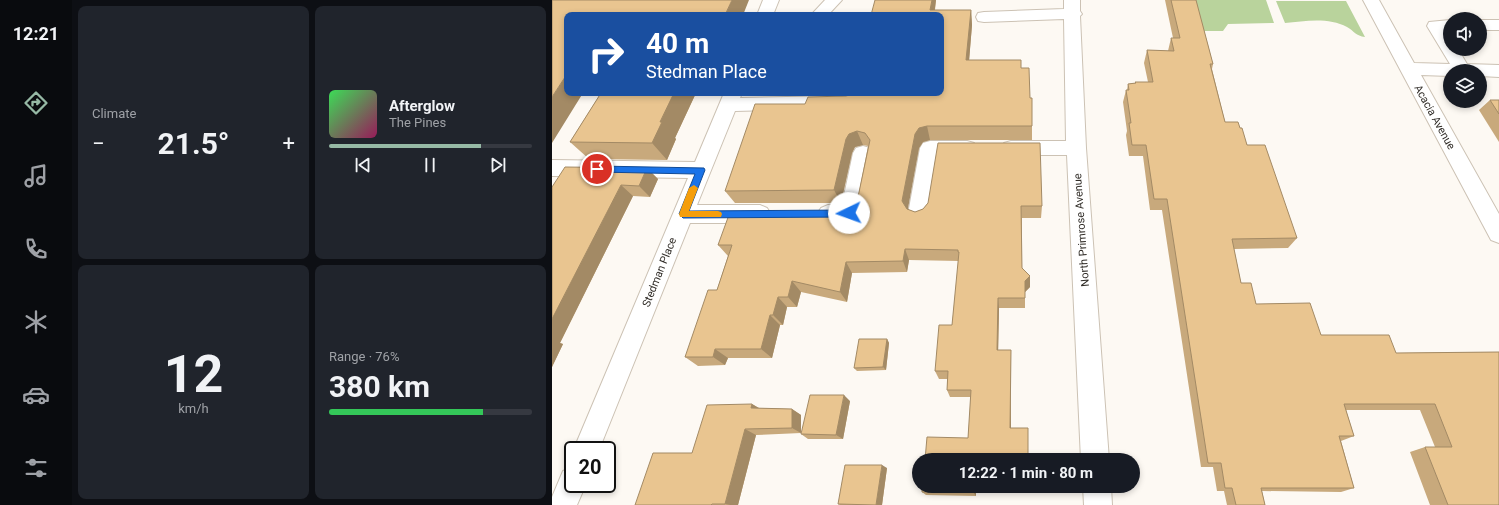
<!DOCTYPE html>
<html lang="en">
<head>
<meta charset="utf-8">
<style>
  body { margin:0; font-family:Roboto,sans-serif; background:#20242c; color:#f1f3f6; height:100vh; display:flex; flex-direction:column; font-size:15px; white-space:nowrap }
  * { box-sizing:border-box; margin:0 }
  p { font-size:13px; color:#9ea1a6 }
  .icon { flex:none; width:22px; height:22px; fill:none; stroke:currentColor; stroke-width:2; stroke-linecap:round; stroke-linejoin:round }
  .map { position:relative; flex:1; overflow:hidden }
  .panel { display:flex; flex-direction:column; gap:6px; padding:6px; background:#0d0f14; width:480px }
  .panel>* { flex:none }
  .hud { position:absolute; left:12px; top:12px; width:380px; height:84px; border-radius:8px; box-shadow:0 2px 6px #0003; background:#1a4fa0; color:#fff; overflow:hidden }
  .fabs { position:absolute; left:891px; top:12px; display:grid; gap:8px }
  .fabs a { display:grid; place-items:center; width:44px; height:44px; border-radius:50%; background:#171b24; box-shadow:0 2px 6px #0003; font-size:20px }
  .speed { position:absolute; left:12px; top:441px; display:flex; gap:8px; font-size:20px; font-weight:700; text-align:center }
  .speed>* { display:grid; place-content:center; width:52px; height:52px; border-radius:50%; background:#171b24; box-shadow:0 2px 6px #0003; line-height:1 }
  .speed .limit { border:2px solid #111; border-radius:6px; background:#fff; color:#111 }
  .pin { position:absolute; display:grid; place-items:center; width:34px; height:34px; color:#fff; margin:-17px; border:2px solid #fff; border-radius:50%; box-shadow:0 1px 4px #0007 }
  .me { position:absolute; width:44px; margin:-22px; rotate:267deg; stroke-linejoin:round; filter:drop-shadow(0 0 3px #0008) }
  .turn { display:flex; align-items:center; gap:14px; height:84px; padding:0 16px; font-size:18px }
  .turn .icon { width:52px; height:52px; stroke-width:2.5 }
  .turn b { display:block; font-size:28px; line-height:34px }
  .big { font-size:30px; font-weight:700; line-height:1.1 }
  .panel .tile { flex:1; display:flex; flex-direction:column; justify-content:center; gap:6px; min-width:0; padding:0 14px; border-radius:8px; background:#20242c }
  .panel .dial { align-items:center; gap:0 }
  .dial b { font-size:52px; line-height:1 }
  .song { display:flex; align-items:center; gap:12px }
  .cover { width:48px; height:48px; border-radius:6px; background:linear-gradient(135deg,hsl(130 70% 55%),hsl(330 70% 35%)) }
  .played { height:4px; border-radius:2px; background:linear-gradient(90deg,#96b9a5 75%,#363941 75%) }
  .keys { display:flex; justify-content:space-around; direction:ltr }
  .heat { display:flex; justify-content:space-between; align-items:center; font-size:22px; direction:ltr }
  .charge { height:6px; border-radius:3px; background:linear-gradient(90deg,#34c759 76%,#363941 0) }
  .panel .tiles { flex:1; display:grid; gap:6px; grid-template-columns:repeat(2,1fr) }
  .trip { position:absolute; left:360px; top:453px; width:228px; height:40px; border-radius:20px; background:#171b24; box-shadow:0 2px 6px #0003; font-weight:700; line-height:40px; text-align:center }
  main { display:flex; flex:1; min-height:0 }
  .tab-bar { display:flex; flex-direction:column; width:72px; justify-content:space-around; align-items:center; background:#090b0e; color:#9ea1a6 }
  .tab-bar .icon { width:28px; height:28px }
  .tab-bar .current { color:#96b9a5 }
  .tab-bar b { font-size:18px; color:#f1f3f6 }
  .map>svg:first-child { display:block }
  .green { fill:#b9d39c }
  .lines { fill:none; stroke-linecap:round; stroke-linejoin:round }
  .minor-casing { stroke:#ccc2b4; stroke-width:2 }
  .minor { fill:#fff; fill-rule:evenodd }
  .wall { fill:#c8a97c }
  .shaded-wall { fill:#a38a65 }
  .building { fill:#e9c590; stroke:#a38a65 }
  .route { fill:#1a73e8; stroke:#114b97 }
  .slow { fill:#f59e0b }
  .labels { text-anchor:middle; stroke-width:4; stroke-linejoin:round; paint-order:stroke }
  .street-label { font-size:11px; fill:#312d28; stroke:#fff }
</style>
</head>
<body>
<main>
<nav class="tab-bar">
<b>12:21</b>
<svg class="icon current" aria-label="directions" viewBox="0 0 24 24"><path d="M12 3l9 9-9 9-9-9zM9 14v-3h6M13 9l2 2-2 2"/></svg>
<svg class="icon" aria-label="music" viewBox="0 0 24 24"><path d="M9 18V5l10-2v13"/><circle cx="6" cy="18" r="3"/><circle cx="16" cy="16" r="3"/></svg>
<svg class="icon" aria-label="phone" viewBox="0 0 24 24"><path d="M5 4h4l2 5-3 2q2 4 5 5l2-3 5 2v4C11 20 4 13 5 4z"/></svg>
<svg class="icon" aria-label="climate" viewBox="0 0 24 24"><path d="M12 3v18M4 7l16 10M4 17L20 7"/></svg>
<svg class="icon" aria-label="car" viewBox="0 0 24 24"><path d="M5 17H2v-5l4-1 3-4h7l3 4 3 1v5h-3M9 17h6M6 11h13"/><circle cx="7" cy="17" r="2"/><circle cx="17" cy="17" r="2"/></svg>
<svg class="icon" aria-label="filters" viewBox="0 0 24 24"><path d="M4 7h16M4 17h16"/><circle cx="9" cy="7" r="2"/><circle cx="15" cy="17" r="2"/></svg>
</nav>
<section class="panel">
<div class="tiles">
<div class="tile"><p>Climate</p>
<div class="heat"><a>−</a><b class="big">21.5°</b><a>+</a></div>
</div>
<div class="tile">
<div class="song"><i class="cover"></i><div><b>Afterglow</b><p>The Pines</p></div></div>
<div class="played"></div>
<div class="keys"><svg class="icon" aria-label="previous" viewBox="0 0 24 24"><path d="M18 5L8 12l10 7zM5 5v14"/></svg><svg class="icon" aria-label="pause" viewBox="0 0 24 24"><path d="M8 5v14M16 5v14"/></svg><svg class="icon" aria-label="next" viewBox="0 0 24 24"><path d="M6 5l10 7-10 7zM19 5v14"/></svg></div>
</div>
<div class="tile dial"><b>12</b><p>km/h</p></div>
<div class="tile"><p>Range · 76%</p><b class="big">380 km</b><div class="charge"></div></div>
</div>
</section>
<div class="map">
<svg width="947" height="505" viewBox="0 0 947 505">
  <rect width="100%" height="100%" fill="#fdf9f3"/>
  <!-- green -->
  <path class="green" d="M 640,0 L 714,0 L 722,23 L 676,24 L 671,31 L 648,31 Z
    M 724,1 L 794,1 L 813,37 C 804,36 802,31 795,27 C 777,17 753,21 733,23 Z"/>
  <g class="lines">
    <!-- minor casing -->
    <g class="minor-casing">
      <path id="minor" d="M 211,0 L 227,0 L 221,15 L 205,15 Z
        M 273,0 L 290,0 L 276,15 L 259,15 Z
        M 512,0 L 528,0 L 528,11 L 530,14 L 528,16 L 534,148 L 557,460 L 529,460 L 515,155 L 459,155 L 452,153 L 449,148 L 452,143 L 459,141 L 514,141 L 512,19 L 432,22 L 426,21 L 424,17 L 426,13 L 432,12 L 512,9 Z
        M 811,0 L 827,0 L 862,63 L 898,64 L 875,26 L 877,22 L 898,20 L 898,30 L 894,30 L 898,37 L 898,49 L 906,49 L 915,64 L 947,65 L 947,77 L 928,76 L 928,71 L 898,71 L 898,76 L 869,75 L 947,214 L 947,243 L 939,240 Z
        M 928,20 L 947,20 L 947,30 L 928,30 Z
        M 172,93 L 190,93 L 188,98 L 284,96 L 290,97 L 293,102 L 290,107 L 284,108 L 183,111 L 145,205 L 208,205 L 215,208 L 219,214 L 215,220 L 208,223 L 138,223 L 47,450 L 21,451 L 136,178 L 0,176 L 0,160 L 143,162 Z
        M 378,141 L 415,141 L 422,143 L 425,148 L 422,153 L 415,155 L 387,155 L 378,214 L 374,220 L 367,223 L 360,220 L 356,214 L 368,148 L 371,143 Z
        M 311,146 L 318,148 L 321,153 L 310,209 C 309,213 307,217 303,219 C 294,225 278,223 269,220 L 265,214 L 269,208 L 276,205 L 290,205 L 301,153 L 304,148 Z
        M 21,467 L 21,484 L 34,484 L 25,505 L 0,505 L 0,497 L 11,471 Z
        M 531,486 L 559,486 L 560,505 L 532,505 Z"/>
    </g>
    <!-- minor -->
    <use href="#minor" class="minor"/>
  </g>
  <!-- wall -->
  <path class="wall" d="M 323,0 L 384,0 L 383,10 L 419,10 L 420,25 L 417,60 L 469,68 L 478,98 L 480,98 L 480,140 L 378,140 L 371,142 L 367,148 L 355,209 L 363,212 L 371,209 L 376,203 L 490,206 L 489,218 L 470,218 L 470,268 L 478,276 L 478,287 L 473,292 L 473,308 L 447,308 L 446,350 L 459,350 L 459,428 L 476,428 L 476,460 L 373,460 L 416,438 L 419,397 L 398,397 L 395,390 L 395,379 L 387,379 L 383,371 L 400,325 L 407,261 L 357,260 L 355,272 L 300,273 L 295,302 L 249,292 L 245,307 L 235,307 L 231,325 L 228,325 L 220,358 L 176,358 L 173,365 L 146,366 L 133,357 L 165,290 L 176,256 L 166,245 L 291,211 L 299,208 L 306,197 L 316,146 L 311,145 L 303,147 L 300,153 L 289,203 L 183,203 L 173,191 L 253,104 L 295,95 L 267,95 L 266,93 L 389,93 Z
    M 613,0 L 644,0 L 661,64 L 660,69 L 673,122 L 688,128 L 695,145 L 745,238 L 736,248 L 682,249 L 689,283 L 704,304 L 769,335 L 844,353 L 947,352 L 947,505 L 878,505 L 858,452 L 873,447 L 883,447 L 868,410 L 794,410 L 802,436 L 789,441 L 802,488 L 789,492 L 710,491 L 713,505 L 675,505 L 672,491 L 665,491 L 661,467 L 649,467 L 610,210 L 598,210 L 591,156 L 577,156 L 574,135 L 575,131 L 571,102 L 574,90 L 575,90 L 576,84 L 583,83 L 583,82 L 596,82 L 592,63 L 595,50 L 616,51 L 619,38 L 621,38 Z
    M 43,93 L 144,93 L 123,138 L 124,139 L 115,160 L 37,159 L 18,142 L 47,96 Z
    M 938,100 L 947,100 L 947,142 L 927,110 Z
    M 95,168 L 106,179 L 98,197 L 81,196 L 8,343 L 11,344 L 0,367 L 0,187 Z
    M 335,339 L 337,343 L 334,370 L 305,371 L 302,368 Z
    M 298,401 L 291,439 L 256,439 L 249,434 Z
    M 200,404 L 207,408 L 240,409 L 249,415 L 249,433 L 204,435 L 186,505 L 83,505 L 140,453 Z
    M 335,468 L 330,505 L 288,505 L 286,504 Z
    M 370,486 L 471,486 L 471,487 L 428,487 L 428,493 L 424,493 L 424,496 L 374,495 L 370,492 Z"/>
  <!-- shaded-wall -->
  <path class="shaded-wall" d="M 180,0 L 197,0 L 191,15 L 173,15 Z
    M 380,0 L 384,0 L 382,15 L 378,10 Z
    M 419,10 L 420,25 L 416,74 L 414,60 Z
    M 15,74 L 15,93 L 31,93 L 0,143 L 0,97 Z
    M 122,93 L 144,93 L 123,138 L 124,139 L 115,160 L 100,143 L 108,122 Z
    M 375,126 L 378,140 L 371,142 L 367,148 L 355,214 L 350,201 L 363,134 L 367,128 Z
    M 305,131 L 311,145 L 303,147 L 300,153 L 289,203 L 282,190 L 294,139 L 297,134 Z
    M 95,168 L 106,179 L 98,197 L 87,186 Z
    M 69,185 L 81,196 L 8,343 L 11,344 L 0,367 L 0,319 Z
    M 353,249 L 357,260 L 355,272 L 351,261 Z
    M 294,262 L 300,273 L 295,302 L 288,292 Z
    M 478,276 L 478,287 L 473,292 L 473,281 Z
    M 240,281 L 249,292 L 245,307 L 236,297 Z
    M 226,297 L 235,307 L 231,325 L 221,315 Z
    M 446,298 L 447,308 L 446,359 L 445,350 Z
    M 218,315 L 228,325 L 220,358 L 209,349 Z
    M 335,339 L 337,343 L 334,370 L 331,367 Z
    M 163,349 L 176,358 L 173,365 L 161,357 Z
    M 459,350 L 459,434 L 458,428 Z
    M 292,395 L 298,401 L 291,439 L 284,435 Z
    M 200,404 L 210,410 L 199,408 Z
    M 240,409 L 249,415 L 249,433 L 240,428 Z
    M 193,429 L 204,435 L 186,505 L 178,505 L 173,504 Z
    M 330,465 L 335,468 L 330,505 L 324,505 Z
    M 426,486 L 428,486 L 428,493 L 426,489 Z
    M 421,489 L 424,493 L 424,496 L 421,492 Z"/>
  <!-- building -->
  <path class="building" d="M 0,0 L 180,0 L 173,15 L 15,15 L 15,74 L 0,97 Z
    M 323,0 L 380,0 L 378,10 L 419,10 L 414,60 L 469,60 L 469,68 L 477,68 L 478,98 L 480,98 L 480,126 L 375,126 L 367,128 L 363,134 L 350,201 L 355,209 L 363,212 L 371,209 L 376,203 L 386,143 L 488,143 L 490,206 L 469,206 L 470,268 L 478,276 L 473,281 L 473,298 L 446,298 L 445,350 L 459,350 L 458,428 L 476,428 L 476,457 L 472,457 L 471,460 L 373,460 L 375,437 L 416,438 L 419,390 L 395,390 L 396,371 L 383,371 L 387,325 L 400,325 L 407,252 L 406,252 L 406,250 L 353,249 L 351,261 L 294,262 L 288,292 L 240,281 L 236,297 L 226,297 L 221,315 L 218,315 L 209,349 L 163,349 L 161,357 L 133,357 L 156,290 L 165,290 L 180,245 L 166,245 L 178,212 L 291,211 L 299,208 L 306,197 L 318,140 L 313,133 L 305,131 L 297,134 L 294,139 L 282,190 L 173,191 L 203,104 L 253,104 L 256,97 L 294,96 L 301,94 L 302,93 L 389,93 L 389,15 L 319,15 Z
    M 619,0 L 644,0 L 661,64 L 658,64 L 673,122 L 686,122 L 688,128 L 690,128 L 695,145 L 713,145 L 745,238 L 680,239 L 689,283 L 699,283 L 704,304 L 758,303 L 769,335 L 837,335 L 844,353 L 947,352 L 947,505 L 896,505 L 873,447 L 900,447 L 883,404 L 792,404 L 802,436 L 787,436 L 802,488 L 709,488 L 713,505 L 684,505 L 680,488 L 673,488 L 669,463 L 656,463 L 615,199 L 602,199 L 594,145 L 580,145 L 577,123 L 579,123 L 574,90 L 577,90 L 576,84 L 584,83 L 583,82 L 601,82 L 595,50 L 622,51 L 619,38 L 628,38 Z
    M 49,93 L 122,93 L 108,122 L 110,122 L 100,143 L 18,142 Z
    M 938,100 L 947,100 L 947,114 Z
    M 13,167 L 95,168 L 87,186 L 69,185 L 0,319 L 0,187 Z
    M 307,339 L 335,339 L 331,367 L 302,368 Z
    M 258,395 L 292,395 L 284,435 L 249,434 Z
    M 200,404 L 199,408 L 240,409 L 240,428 L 193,429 L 173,504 L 160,504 L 159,505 L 83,505 L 101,453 L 140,453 L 155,405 Z
    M 293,465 L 330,465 L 324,505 L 286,504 Z
    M 370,486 L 426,486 L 426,489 L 421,489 L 421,492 L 370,492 Z"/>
  <!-- route -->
  <path class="route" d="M 45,166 L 152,168 L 153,170 L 137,211 L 297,210 L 301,213 L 297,217 L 131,218 L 127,214 L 143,174 L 45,172 L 40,169 Z"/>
  <!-- slow -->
  <path class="slow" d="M 142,185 L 146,188 L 137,211 L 166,211 L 169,212 L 170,214 L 169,217 L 128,217 L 127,214 L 137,188 Z"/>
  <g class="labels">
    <!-- street labels -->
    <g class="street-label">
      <text transform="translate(883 117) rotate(61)" y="4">Acacia Avenue</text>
      <text transform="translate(529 230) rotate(-94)" y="4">North Primrose Avenue</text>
      <text transform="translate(107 272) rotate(-68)" y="4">Stedman Place</text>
    </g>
  </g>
</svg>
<div class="fabs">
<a><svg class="icon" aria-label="sound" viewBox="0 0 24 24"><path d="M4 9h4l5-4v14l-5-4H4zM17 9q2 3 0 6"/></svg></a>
<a><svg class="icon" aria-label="layers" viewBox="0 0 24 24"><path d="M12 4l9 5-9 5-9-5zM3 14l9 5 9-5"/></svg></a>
</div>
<div class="speed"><div class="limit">20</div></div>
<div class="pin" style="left:45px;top:169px;background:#d93025"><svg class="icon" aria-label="arrive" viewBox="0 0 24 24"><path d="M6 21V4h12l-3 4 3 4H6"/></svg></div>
<svg class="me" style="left:297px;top:213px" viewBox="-20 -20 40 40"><circle r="19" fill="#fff"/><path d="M0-13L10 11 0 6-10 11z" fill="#1a73e8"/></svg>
<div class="trip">12:22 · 1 min · 80 m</div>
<div class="hud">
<div class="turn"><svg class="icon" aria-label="right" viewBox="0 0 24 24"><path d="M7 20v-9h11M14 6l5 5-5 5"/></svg><div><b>40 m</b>Stedman Place</div></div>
</div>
</div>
</main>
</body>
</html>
